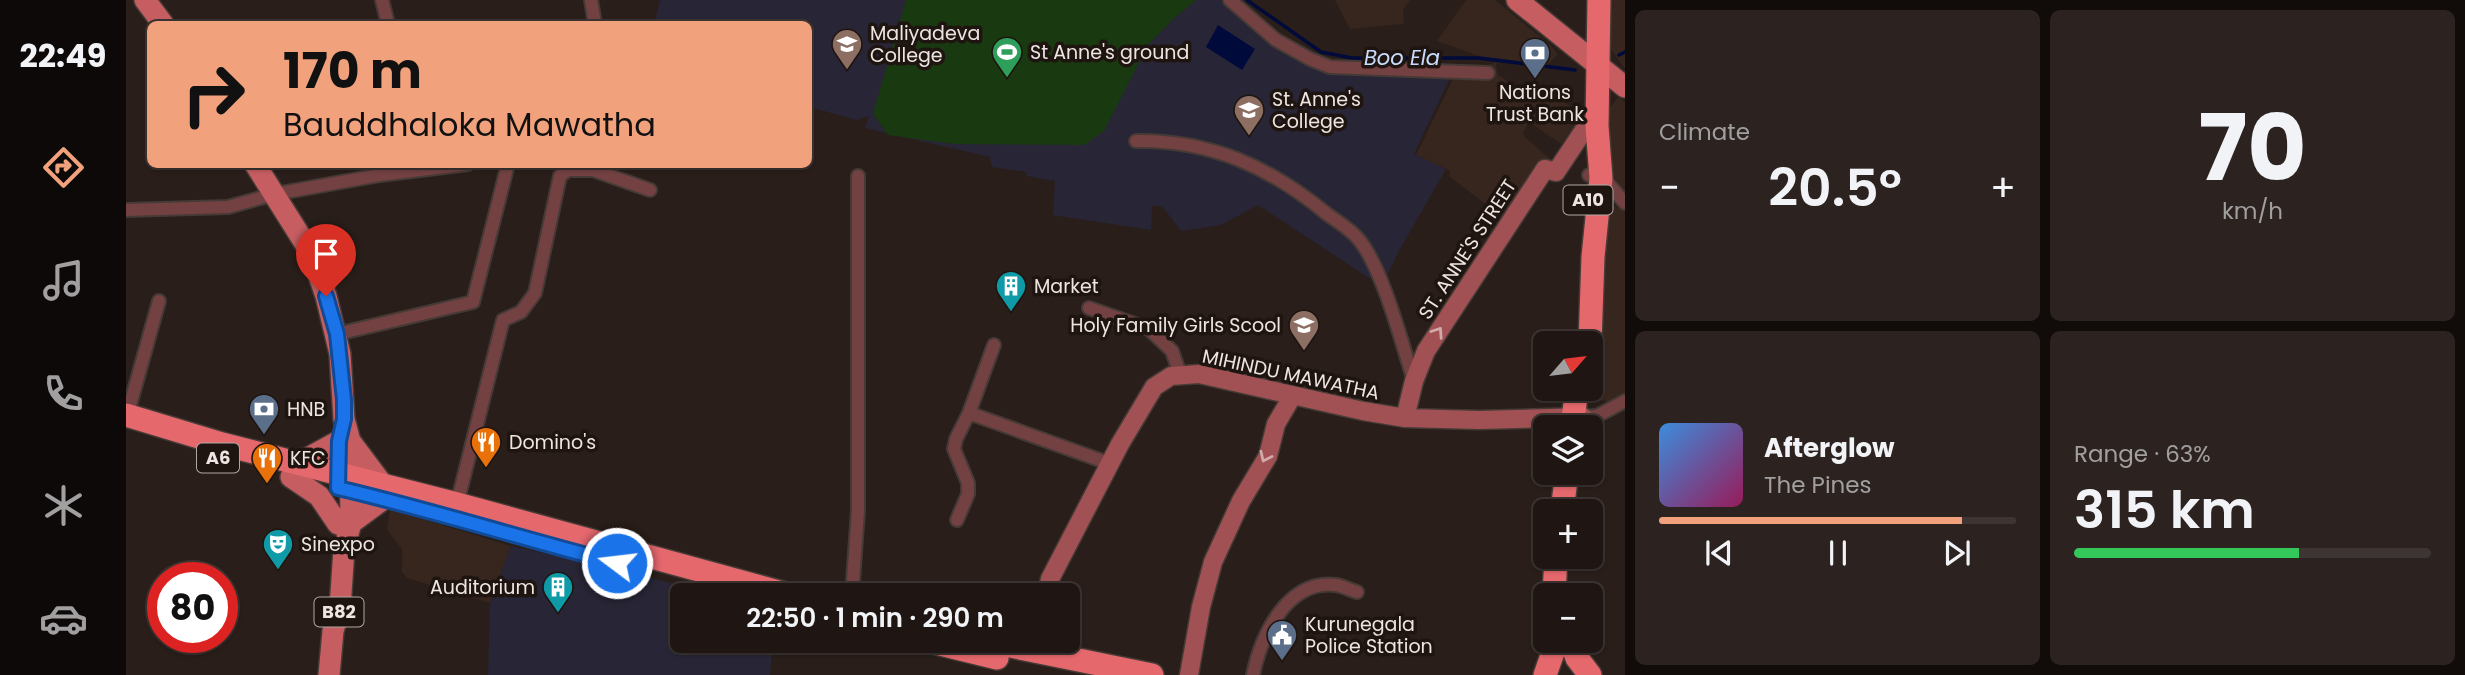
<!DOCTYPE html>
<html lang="en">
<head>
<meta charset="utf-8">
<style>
  body { margin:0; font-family:Poppins,sans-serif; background:#2c2321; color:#f1f3f6; height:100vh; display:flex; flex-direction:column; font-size:26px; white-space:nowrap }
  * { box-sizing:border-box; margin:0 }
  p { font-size:23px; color:#a19fa0 }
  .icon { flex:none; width:38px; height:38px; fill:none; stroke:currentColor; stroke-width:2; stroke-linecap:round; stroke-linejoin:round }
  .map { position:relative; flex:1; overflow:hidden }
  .panel { display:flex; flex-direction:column; gap:10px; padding:10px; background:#110c0a; width:840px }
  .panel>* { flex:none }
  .banner { position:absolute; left:21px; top:21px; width:665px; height:147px; border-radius:10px; box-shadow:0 2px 5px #0004,0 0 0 2px #3c3533; background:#f1a17b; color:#111; overflow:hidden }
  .needle { width:46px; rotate:62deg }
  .controls { position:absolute; left:1407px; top:331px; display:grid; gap:14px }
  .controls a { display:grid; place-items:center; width:70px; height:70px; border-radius:10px; background:#1f1613; box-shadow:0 2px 5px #0004,0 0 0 2px #3c3533; font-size:35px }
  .speed { position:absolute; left:21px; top:562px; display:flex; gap:14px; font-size:35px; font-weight:700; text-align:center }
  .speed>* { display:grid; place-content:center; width:91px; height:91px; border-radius:50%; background:#1f1613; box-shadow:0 2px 5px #0004,0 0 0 2px #3c3533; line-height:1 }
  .speed .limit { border:10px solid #d22; background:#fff; color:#111 }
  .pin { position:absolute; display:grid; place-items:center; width:60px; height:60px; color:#fff; margin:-72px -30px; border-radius:50% 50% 50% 0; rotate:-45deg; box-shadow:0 0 7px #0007 }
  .pin .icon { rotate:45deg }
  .me { position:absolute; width:77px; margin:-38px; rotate:285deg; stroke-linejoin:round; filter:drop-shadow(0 0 5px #0008) }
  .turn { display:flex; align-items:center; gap:24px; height:147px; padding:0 21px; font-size:32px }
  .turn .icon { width:91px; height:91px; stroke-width:2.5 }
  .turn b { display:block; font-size:49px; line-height:60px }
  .big { font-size:52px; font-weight:600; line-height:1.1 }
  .panel .card { flex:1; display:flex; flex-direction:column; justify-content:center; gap:10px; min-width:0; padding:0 24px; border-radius:10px; background:#2c2321 }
  .panel .dial { align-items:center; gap:0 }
  .dial b { font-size:91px; line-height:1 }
  .song { display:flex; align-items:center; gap:21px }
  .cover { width:84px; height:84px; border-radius:10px; background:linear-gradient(135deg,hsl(210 70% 55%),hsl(330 70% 35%)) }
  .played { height:7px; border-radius:4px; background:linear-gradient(90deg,#f1a17b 85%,#3c3533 85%) }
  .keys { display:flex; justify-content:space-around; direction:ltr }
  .heat { display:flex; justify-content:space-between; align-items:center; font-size:38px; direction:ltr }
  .charge { height:10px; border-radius:5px; background:linear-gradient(90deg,#34c759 63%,#3c3533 0) }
  .panel .tiles { flex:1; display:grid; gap:10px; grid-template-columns:repeat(2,1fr) }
  .trip { position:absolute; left:544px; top:583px; width:410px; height:70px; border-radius:10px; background:#1f1613; box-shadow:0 2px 5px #0004,0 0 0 2px #3c3533; font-weight:600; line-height:70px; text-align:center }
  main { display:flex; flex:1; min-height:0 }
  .tabs { display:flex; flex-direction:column; width:126px; justify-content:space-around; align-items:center; background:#0c0908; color:#a19fa0 }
  .tabs .icon { width:49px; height:49px }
  .tabs .current { color:#f1a17b }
  .tabs b { font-size:32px; color:#f1f3f6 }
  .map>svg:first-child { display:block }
  .built { fill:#37261e }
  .education { fill:#282536 }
  .green { fill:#193a10 }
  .water { fill:#000a3b }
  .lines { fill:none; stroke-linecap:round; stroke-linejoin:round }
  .stream { stroke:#000a3b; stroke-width:3.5 }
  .street-casing { stroke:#453a35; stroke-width:16 }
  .secondary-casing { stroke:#453a35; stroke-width:21 }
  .primary-casing { stroke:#453a35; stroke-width:24 }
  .highway-casing { stroke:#453a35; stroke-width:26 }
  .street { stroke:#744142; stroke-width:12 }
  .secondary { stroke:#a15153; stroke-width:18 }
  .primary { stroke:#c55d61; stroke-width:21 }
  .highway { stroke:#e5686d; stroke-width:23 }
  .oneway { stroke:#cfaaa9 }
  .route-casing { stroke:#114b97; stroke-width:18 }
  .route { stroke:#1a73e8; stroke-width:12 }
  .labels { text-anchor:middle; stroke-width:7; stroke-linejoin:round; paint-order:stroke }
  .shield { fill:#1f1510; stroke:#b0a7a3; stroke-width:2 }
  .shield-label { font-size:18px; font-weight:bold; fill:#eee5e2 }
  .poi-label { font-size:19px; fill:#eee5e2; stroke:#1f1510; text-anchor:start }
  .street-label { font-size:19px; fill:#eee5e2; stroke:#1f1510 }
  .water-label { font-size:21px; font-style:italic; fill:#c9dcfd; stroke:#1f1510 }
</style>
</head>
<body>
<main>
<nav class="tabs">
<b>22:49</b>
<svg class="icon current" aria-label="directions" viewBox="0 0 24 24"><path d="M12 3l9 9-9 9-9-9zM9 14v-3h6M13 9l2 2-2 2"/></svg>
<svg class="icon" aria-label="music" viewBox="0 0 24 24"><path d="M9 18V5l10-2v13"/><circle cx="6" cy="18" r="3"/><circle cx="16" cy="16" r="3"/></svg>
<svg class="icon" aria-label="phone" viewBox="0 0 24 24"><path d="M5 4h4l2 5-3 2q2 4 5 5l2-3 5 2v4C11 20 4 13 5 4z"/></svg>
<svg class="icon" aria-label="climate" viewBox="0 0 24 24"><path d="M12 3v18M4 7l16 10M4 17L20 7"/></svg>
<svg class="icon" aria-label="car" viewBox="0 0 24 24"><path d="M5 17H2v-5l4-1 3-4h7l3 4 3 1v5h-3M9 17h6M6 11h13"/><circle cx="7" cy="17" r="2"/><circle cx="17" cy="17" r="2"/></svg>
</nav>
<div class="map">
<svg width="1499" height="675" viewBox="0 0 1499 675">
  <rect width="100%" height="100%" fill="#291e19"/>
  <!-- built -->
  <path class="built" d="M 1209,0 L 1284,0 L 1277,10 L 1278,24 L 1224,29 Z
    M 1340,0 L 1369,0 L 1423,44 L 1432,54 L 1421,66 L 1371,62 L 1370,67 L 1372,75 L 1404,94 L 1411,86 L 1454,112 L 1451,125 L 1435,144 L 1403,122 L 1397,133 L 1398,136 L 1425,160 L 1383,222 L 1324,177 L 1324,171 L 1290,155 L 1327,79 L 1370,62 L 1311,41 Z
    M 1479,0 L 1499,0 L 1499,69 L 1482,45 Z
    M 1492,97 L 1499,102 L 1499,195 L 1486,173 L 1475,120 Z
    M 1487,205 L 1499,212 L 1499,401 L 1486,406 L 1481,401 L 1469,400 L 1466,383 L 1469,297 L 1480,206 Z
    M 264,509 L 385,546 L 364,603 L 281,578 L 276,572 L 276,549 L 261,530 Z"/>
  <!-- education -->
  <path class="education" d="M 534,0 L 1098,0 L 1183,62 L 1209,74 L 1324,78 L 1288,154 L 1320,169 L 1274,249 L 1259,280 L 1293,369 L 1285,382 L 1249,282 L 1132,205 L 1095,225 L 1055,231 L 1036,206 L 1026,206 L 1025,230 L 927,215 L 929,181 L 900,176 L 901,172 L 866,167 L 864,157 L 739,128 L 743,116 L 731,120 L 683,107 L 682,24 L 528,24 Z
    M 385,546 L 487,568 L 590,595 L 556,595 L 556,640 L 647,641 L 644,675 L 362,675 L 364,603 Z"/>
  <!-- green -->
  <path class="green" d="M 780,0 L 1070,0 L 1047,19 L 1022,45 L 978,131 L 958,145 L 828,144 L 762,135 L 747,114 Z"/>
  <!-- water -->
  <path class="water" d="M 1092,25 L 1129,49 L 1116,70 L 1080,47 Z"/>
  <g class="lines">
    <!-- stream -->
    <path class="stream" d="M 1121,0 L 1195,52 L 1226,58 L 1353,58 L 1449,70
      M 1493,55 L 1499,52"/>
    <!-- street casing -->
    <g class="street-casing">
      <path id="street" d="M 256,0 L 262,24
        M 465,0 L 469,24
        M 1104,0 L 1150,40 L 1184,59 L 1204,67 L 1362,73
        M 1010,141 C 1085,140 1144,167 1201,214 C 1212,222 1226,230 1234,241 C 1257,270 1276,344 1288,381
        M 467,170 L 524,190
        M 1463,175 L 1479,180 L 1499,203
        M 0,210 L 102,207 L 149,194 L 254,175 L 342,164
        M 963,308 L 1023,329 L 1046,351 L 1054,374
        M 211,334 L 347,302 L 382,164
        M 843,413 L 985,464
        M 1,416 L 33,301
        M 1458,417 L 1471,416 L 1499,401
        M 331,504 L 377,320 L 395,312 L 409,293 L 434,176 L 442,170 L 467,170 L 473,164
        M 831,520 L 842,494 L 842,483 L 828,449 L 830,439 L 843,413 L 868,345
        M 726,595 L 732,511 L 732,176
        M 1127,675 C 1135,636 1161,579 1210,585 C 1217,586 1224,590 1231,592"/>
    </g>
    <!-- secondary casing -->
    <g class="secondary-casing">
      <path id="secondary" d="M 1279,418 L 1288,381 L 1300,351 L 1419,169 L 1430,172 L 1462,124
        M 921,595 L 924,579 L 994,444 L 1028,387 L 1045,376 L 1073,374 L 1237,411 L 1279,418 L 1353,420 L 1457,417
        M 1063,675 L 1075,607 L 1087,562 L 1115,501 L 1142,456 L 1150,424 L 1167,395"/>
    </g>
    <!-- primary casing -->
    <g class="primary-casing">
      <path id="primary" d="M 19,0 L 37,24
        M 1391,0 L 1499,87
        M 129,164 L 185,253 L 200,296 L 214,354 L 218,419 L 224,441 L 225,523 L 218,549 L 214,608 L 207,631 L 203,675
        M 224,441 L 257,485
        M 165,461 L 182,458 L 213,441
        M 165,477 L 193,496 L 212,524
        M 225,523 L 256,500"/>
    </g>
    <!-- highway casing -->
    <g class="highway-casing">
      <path id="highway" d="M 1464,343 L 1467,257 L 1475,178 L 1471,126 L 1473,0
        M 0,415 L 96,444 L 331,504 L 664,595
        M 1446,427 L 1451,388
        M 1436,511 L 1441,472
        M 1428,595 L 1430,556
        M 798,640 L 871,658
        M 855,640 L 1026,675
        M 1444,640 L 1451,658 L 1464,675
        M 1419,675 L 1431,641"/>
    </g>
    <!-- street -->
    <use href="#street" class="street"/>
    <!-- secondary -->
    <use href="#secondary" class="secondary"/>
    <!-- primary -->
    <use href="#primary" class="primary"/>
    <!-- highway -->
    <use href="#highway" class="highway"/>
  </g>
  <!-- one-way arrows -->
  <defs><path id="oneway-chevron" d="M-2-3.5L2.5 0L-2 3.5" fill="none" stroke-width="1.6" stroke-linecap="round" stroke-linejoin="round" transform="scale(1.75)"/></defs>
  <g class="oneway">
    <use href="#oneway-chevron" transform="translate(1312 332) rotate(-56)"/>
    <use href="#oneway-chevron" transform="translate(1139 457) rotate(115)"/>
  </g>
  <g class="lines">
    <!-- route casing -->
    <g class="route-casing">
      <path id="route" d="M 200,296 L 211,334 L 218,400 L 218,419 L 213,441 L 212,488 C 306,510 397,539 491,563"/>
    </g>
    <!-- route -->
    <use href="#route" class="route"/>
  </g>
  <!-- icons -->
  <defs>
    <g id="school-pin" transform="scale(1.575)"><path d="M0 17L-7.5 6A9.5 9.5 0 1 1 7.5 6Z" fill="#8d6e63" stroke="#1f1510"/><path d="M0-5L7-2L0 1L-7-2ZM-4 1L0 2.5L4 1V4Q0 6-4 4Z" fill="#fff"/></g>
    <g id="stadium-pin" transform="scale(1.575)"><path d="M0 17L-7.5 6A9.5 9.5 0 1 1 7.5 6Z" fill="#2e9e5b" stroke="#1f1510"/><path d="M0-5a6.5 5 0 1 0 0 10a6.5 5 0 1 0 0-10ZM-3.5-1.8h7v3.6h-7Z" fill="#fff"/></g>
    <g id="bank-pin" transform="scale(1.575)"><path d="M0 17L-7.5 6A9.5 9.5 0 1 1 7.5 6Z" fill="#5c6f8a" stroke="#1f1510"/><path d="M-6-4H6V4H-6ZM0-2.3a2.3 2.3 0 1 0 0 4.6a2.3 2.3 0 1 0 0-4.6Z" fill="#fff"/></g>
    <g id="building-pin" transform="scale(1.575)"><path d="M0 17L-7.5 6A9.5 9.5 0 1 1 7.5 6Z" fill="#0f9aa8" stroke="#1f1510"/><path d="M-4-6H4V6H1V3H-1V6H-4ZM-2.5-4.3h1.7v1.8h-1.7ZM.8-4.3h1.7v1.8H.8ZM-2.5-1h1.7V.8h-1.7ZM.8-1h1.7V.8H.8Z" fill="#fff"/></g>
    <g id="restaurant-pin" transform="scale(1.575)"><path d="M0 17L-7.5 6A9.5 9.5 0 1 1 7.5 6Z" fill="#e8710a" stroke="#1f1510"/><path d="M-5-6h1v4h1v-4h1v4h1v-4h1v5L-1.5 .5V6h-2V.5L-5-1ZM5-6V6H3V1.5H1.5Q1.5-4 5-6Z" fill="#fff"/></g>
    <g id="theatre-pin" transform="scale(1.575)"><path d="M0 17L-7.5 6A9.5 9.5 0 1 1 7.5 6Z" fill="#0f9aa8" stroke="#1f1510"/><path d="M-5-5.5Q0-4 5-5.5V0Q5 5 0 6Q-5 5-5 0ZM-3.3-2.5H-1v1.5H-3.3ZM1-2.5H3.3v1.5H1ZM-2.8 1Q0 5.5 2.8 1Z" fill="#fff"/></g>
    <g id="civic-pin" transform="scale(1.575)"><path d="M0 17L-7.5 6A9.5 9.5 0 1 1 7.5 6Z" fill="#5c6f8a" stroke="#1f1510"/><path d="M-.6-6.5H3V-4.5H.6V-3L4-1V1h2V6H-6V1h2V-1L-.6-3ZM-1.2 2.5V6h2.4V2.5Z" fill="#fff"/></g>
  </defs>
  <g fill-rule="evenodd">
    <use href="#school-pin" x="721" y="44"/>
    <use href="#stadium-pin" x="881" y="52"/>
    <use href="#bank-pin" x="1409" y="53"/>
    <use href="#school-pin" x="1123" y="110"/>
    <use href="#building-pin" x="885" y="286"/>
    <use href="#school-pin" x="1178" y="325"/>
    <use href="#bank-pin" x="138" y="409"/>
    <use href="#restaurant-pin" x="360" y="442"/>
    <use href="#restaurant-pin" x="141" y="458"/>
    <use href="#theatre-pin" x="152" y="544"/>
    <use href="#building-pin" x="432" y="587"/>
    <use href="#civic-pin" x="1156" y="635"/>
  </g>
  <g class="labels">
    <!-- shield labels -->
    <g class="shield">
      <rect x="1437.5" y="185.5" width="49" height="29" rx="5"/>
      <rect x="71" y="443.5" width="42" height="29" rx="5"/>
      <rect x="188.5" y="597.5" width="49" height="29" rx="5"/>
    </g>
    <g class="shield-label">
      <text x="1462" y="206">A10</text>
      <text x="92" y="464">A6</text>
      <text x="213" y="618">B82</text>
    </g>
    <!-- poi labels -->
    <g class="poi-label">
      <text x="744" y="40">Maliyadeva<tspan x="744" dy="22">College</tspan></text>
      <text x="904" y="59">St Anne's ground</text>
      <text x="1409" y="99" text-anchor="middle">Nations<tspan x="1409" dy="22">Trust Bank</tspan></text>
      <text x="1146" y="106">St. Anne's<tspan x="1146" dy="22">College</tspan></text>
      <text x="908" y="293">Market</text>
      <text x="1155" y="332" text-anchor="end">Holy Family Girls Scool</text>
      <text x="161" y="416">HNB</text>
      <text x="383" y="449">Domino's</text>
      <text x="164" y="465">KFC</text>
      <text x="175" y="551">Sinexpo</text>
      <text x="409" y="594" text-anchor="end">Auditorium</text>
      <text x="1179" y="631">Kurunegala<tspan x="1179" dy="22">Police Station</tspan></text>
    </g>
    <!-- street labels -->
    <g class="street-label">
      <text transform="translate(1341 249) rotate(-57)" y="7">ST. ANNE'S STREET</text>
      <text transform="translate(1165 374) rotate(12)" y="7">MIHINDU MAWATHA</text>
    </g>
    <!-- water labels -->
    <g class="water-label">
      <text x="1276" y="65">Boo Ela</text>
    </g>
  </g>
</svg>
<div class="controls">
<a><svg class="needle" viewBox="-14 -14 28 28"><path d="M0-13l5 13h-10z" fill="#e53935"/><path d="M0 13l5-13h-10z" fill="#a19fa0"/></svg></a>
<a><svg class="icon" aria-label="layers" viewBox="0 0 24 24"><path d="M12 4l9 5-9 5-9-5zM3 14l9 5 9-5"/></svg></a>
<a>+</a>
<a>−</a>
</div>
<div class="speed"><div class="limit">80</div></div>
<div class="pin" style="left:200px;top:296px;background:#d93025"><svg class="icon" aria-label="arrive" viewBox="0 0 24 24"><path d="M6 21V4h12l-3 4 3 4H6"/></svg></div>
<svg class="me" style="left:491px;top:563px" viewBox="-20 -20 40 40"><circle r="17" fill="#1a73e8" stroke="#fff" stroke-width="3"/><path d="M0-11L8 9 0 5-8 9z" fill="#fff"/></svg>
<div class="trip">22:50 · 1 min · 290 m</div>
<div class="banner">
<div class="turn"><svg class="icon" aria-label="right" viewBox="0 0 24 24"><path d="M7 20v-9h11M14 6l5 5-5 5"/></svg><div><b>170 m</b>Bauddhaloka Mawatha</div></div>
</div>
</div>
<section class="panel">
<div class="tiles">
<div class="card"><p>Climate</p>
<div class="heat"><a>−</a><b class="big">20.5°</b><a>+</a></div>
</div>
<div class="card dial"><b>70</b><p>km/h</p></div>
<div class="card">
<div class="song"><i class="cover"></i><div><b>Afterglow</b><p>The Pines</p></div></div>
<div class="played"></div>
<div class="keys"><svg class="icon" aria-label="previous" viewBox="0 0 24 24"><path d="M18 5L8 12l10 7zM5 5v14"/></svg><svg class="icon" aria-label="pause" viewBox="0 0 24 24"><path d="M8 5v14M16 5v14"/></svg><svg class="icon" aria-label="next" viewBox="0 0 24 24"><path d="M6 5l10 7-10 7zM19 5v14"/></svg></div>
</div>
<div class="card"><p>Range · 63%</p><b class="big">315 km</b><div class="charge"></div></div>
</div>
</section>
</main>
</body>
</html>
